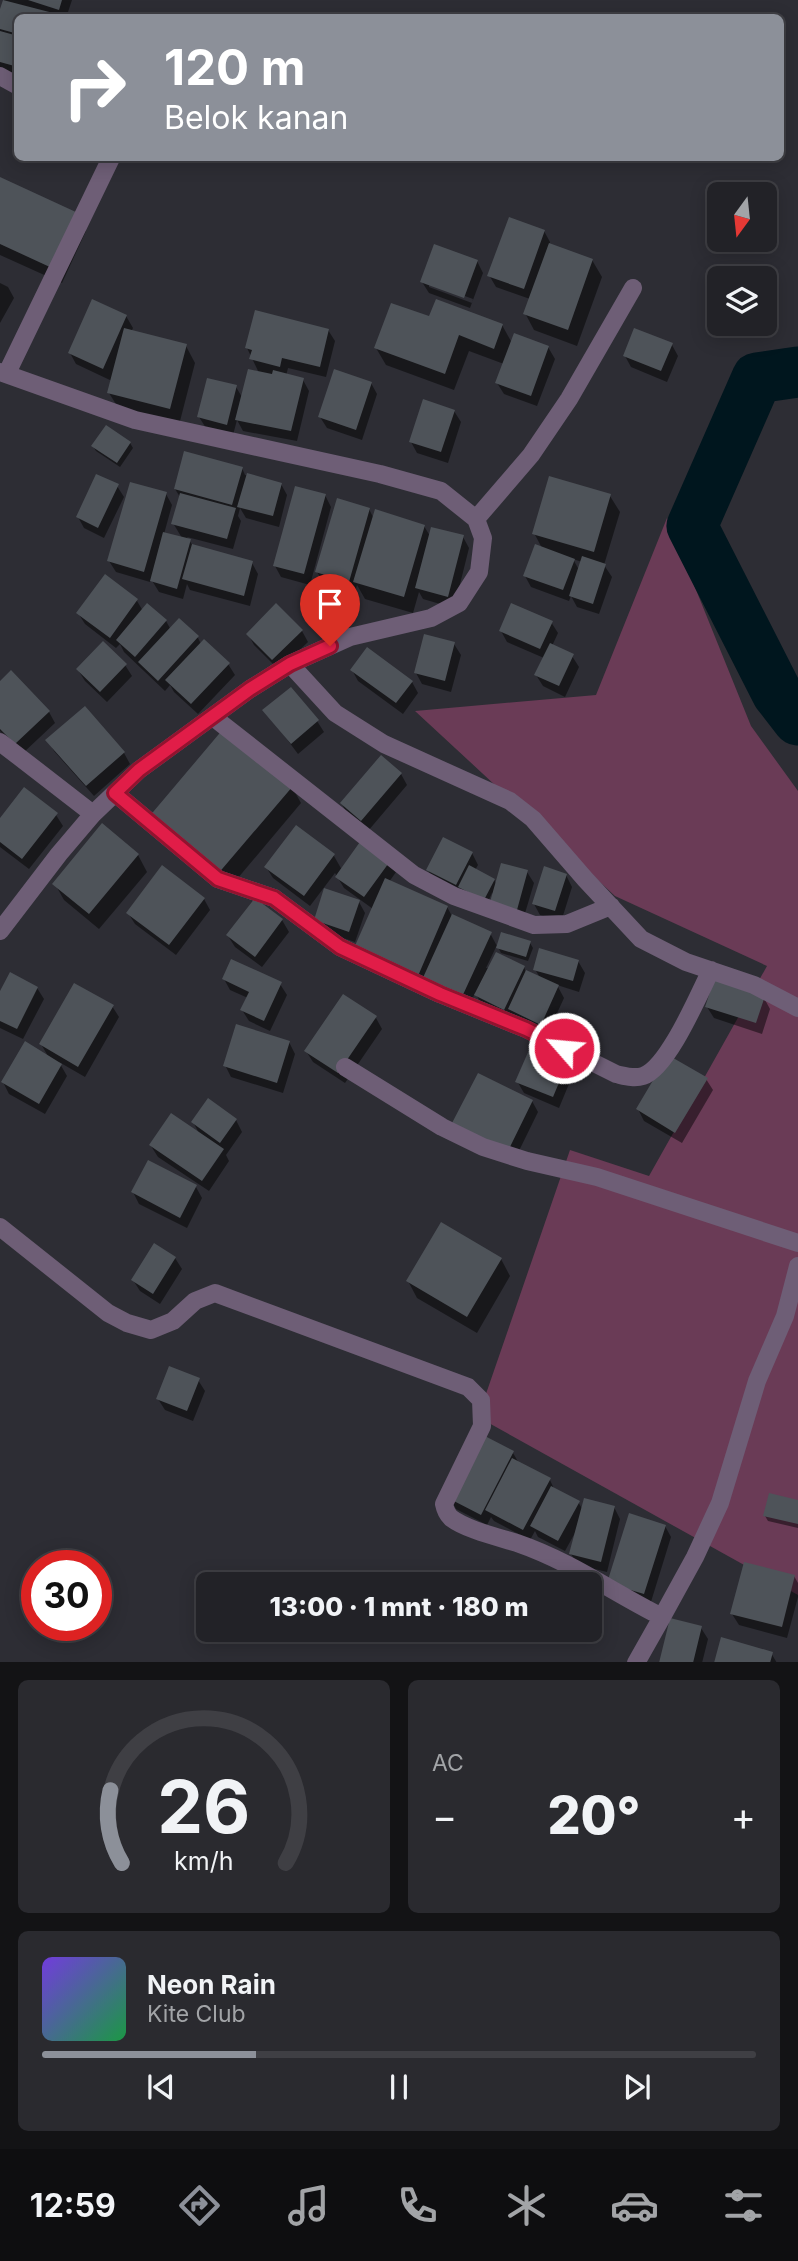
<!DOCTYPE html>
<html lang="id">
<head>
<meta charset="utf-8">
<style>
  body { margin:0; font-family:Inter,sans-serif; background:#2a2a2f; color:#f1f3f6; height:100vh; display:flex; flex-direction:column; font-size:26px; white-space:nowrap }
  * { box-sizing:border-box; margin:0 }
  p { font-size:23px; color:#a2a4a7 }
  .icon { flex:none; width:38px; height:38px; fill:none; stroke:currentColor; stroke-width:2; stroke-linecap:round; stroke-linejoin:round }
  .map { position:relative; height:1662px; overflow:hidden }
  .details { display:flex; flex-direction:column; gap:18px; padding:18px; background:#131315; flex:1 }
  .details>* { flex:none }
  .top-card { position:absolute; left:14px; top:14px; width:770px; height:147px; border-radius:10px; box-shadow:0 4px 18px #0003,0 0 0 2px #3f3f44; background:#8c9099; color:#fff; overflow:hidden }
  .needle { width:46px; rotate:195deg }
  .fabs { position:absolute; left:707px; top:182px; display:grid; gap:14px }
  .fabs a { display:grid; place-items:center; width:70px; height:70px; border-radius:10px; background:#222227; box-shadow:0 4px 18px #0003,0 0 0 2px #3f3f44; font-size:35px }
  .speed { position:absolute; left:21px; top:1550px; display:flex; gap:14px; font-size:35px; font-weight:700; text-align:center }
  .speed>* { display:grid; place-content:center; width:91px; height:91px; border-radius:50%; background:#222227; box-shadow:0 4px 18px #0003,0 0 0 2px #3f3f44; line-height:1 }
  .speed .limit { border:10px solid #d22; background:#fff; color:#111 }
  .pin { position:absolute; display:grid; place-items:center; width:60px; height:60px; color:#fff; margin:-72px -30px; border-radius:50% 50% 50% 0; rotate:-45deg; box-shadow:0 0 7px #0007 }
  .pin .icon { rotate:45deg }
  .me { position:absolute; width:77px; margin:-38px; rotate:297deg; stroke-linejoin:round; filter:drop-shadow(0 0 5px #0008) }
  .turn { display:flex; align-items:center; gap:24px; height:147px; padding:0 35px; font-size:32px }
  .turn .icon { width:91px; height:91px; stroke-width:2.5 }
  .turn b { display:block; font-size:49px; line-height:60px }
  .big { font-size:52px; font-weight:800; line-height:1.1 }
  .details .card { flex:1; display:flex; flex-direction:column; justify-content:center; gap:10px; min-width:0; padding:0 24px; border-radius:10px; background:#2a2a2f }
  .details .dial { align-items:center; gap:0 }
  .dial svg { height:182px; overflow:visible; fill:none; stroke:#3f3f44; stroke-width:7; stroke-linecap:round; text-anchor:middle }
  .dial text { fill:#f1f3f6; stroke:none }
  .song { display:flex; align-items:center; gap:21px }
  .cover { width:84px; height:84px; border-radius:10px; background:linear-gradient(135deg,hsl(260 70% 55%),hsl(140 70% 35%)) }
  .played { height:7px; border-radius:4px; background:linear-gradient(90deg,#8c9099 30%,#3f3f44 30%) }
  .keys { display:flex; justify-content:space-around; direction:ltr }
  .heat { display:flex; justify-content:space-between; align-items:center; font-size:38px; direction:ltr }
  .details .tiles { flex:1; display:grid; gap:18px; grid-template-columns:1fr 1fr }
  .card:last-child { grid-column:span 2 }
  .trip { position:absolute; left:196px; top:1572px; width:406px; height:70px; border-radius:10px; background:#222227; box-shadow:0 4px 18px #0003,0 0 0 2px #3f3f44; font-weight:800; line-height:70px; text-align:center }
  .dock { display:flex; height:112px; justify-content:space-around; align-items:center; background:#0e0e10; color:#a2a4a7 }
  .dock .icon { width:49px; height:49px }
  .dock .active { color:#8c9099 }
  .dock b { font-size:32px; color:#f1f3f6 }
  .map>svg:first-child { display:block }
  .green { fill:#6a3b56 }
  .shadow { fill:#0007; fill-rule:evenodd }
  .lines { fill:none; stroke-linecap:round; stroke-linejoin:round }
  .river { stroke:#00161e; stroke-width:51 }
  .building { fill:#4e5359 }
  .minor { stroke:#6e5e76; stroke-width:18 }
  .route-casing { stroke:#92132f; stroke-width:18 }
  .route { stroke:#e11d48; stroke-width:12 }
</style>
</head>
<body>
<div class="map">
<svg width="798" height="1663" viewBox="0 0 798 1663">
  <rect width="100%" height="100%" fill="#2d2d34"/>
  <!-- green -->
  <path class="green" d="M 667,518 L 751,726 L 798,791 L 798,1595 L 478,1417 L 570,1150 L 649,1176 L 767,966 L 615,896 L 415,711 L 596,695 Z"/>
  <!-- shadow -->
  <path class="shadow" d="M 4,0 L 72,0 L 66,18 L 18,18 L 18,76 L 0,70 L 0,15 Z
    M 0,179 L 76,214 L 86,231 L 62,283 L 0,255 Z
    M 544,231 L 550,242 L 550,245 L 592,260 L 602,277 L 577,346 L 534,330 L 525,313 L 530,299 L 496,287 L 489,275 Z
    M 477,261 L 483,273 L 470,308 L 429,293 L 422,282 ZM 429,283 L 473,299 L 472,303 L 429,287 Z
    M 0,283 L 8,287 L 14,298 L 0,323 Z
    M 126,316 L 133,328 L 131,332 L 186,346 L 195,363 L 179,425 L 119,409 L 109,393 L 112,381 L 76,364 L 70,353 Z
    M 431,318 L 502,325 L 512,343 L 548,347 L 555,359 L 537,406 L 504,394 L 497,383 L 504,364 L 469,351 L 454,390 L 386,365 L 376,348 Z
    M 328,330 L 335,341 L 326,377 L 288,368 L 286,376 L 303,380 L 309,391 L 297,441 L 243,431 L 237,420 L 233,435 L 206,428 L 199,417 L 236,387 L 242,397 L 259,373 L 247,348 Z
    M 672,345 L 678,356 L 667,382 L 631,367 L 625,356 Z
    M 371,383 L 377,394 L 362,440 L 327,428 L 320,417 Z
    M 454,411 L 461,422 L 448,463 L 417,453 L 411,442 Z
    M 130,443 L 133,448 L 120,467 L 96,451 L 93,446 Z
    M 242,468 L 245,475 L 281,484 L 287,495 L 279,527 L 246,518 L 240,508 L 238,516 L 241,521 L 233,549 L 187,537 L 193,546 L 252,563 L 258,574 L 250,606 L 190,590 L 187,584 L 183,599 L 159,592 L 151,579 L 150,582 L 116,572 L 109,561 L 166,494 L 172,505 L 164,534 L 182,538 L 173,523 L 180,497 L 175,489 Z
    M 117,486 L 124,497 L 104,538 L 84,528 L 78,517 Z
    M 325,495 L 331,507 L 310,585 L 281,577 L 275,566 Z
    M 610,496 L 620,512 L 604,565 L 612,577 L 599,614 L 577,607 L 571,596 L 569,601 L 531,587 L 525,576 L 542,548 L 534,533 ZM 573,559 L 582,562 L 579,570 Z
    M 369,509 L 374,519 L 424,526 L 430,536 L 463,537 L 469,548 L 454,608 L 423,599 L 419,592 L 413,613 L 365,599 L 357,585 L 355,592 L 324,583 L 317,572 Z
    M 137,601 L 143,611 L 166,621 L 171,630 L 179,621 L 198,638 L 201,644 L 228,664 L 235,675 L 198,714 L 174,692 L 170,685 L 165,691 L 124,652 L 120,644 L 116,648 L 85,624 L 78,613 Z
    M 551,622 L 558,633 L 552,646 L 572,656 L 579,667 L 565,697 L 543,686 L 536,675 L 544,658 L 507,642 L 501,631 Z
    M 302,631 L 308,642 L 279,670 L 254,645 L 248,634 Z
    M 454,644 L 461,655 L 451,692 L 422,684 L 416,673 Z
    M 125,665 L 132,676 L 107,702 L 85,681 L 78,670 Z
    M 352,670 L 412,682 L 418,693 L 403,714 L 358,681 Z
    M 11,673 L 49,712 L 55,723 L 22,754 L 0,731 L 0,683 Z
    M 265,710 L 317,721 L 324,732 L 298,754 Z
    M 48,740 L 124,753 L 130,764 L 94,796 L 54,751 Z
    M 401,774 L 407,785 L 368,831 L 348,815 L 342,804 Z
    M 292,787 L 301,803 L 227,891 L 160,835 Z
    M 56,815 L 63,826 L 29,869 L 0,847 L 0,821 Z
    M 362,841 L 396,872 L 389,882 L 447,907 L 452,916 L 490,933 L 498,948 L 530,943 L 533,948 L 528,961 L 501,953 L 497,945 L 486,968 L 524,967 L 526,972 L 540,978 L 535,969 L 578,961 L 585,973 L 579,992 L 557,985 L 564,998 L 547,1035 L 483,1006 L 475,993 L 467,1010 L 430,993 L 373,909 L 344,888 L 335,873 L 310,906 L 273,878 L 266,867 L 334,856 L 342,870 Z
    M 472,853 L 478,865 L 475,870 L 494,880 L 497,885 L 527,872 L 534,883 L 523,920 L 492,893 L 487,904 L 434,881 L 428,870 Z
    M 138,855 L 147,872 L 99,929 L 64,900 L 55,884 Z
    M 566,875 L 572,887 L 561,922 L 540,915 L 534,904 Z
    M 204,899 L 210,910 L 176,955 L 135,924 L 128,913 Z
    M 255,901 L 282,920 L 289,932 L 262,967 L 235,947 L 228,936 Z
    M 359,902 L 365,913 L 355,942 L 322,931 L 316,920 Z
    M 224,979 L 280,984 L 287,995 L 270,1031 L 249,1021 L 242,1010 L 248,998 L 230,990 Z
    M 37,988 L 44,999 L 23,1039 L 0,1028 L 0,995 Z
    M 764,998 L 770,1009 L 762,1034 L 714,1018 L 707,1007 Z
    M 112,1006 L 119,1017 L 85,1077 L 59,1062 L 67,1076 L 45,1114 L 9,1094 L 3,1082 L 49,1058 L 41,1044 Z
    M 376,1018 L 382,1029 L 345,1083 L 313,1062 L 306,1051 Z
    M 289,1042 L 295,1054 L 283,1093 L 231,1077 L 225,1065 Z
    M 565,1068 L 571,1079 L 559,1108 L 524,1093 L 517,1081 Z
    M 706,1079 L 713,1090 L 682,1143 L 644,1121 L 638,1109 Z
    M 532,1101 L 538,1112 L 514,1161 L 461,1134 Z
    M 236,1120 L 242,1132 L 226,1155 L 229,1161 L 209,1191 L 158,1157 L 151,1146 L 200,1135 L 193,1122 Z
    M 196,1187 L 202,1198 L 187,1228 L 139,1204 L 133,1192 Z
    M 175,1258 L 182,1269 L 160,1304 L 140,1291 L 133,1280 Z
    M 501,1259 L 510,1276 L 477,1333 L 417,1298 L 408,1281 Z
    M 198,1380 L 205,1391 L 193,1421 L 165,1410 L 158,1399 Z
    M 513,1453 L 520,1465 L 550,1480 L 555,1491 L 578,1502 L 583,1510 L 614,1507 L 620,1519 L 607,1572 L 578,1565 L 571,1554 L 576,1531 L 565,1551 L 538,1537 L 535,1531 L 530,1540 L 494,1521 L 491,1517 L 487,1525 L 456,1509 L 450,1498 Z
    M 798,1502 L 798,1528 L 768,1521 L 765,1516 Z
    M 665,1526 L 671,1537 L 650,1605 L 615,1594 Z
    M 794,1576 L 798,1583 L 798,1597 L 787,1638 L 739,1625 L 732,1614 Z
    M 701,1628 L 708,1639 L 702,1663 L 661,1663 Z
    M 771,1653 L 777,1663 L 716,1663 Z"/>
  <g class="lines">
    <!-- river -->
    <path class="river" d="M 798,372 L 757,378 L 692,526 L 777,693 L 798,720"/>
  </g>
  <!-- building -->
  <path class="building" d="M 3,0 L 57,14 L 56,18 L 18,18 L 18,34 L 0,29 L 0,9 Z
    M 28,0 L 62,0 L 59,10 Z
    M 0,31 L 18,36 L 18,67 L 0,62 Z
    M 0,177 L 78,213 L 52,268 L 0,244 Z
    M 509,217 L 545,230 L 524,289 L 487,276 Z
    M 549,243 L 593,259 L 568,330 L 523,314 Z
    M 434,244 L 478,260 L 464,298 L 420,282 Z
    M 92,299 L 127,315 L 103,369 L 68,353 Z
    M 436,299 L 503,324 L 494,349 L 459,335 L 445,374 L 374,348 L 391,303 L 429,316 Z
    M 255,310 L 329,329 L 320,367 L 282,358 L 280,367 L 249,359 L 252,350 L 245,348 Z
    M 124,328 L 187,344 L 170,409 L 107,393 Z
    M 634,328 L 673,343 L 661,371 L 623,356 Z
    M 514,333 L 549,346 L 531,396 L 495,383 Z
    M 248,369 L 272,374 L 273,370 L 304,378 L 291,431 L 235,420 Z
    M 334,369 L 372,382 L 356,430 L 318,417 Z
    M 207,378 L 237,385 L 227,425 L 197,417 Z
    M 423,399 L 455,410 L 441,452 L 409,442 Z
    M 106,425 L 131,442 L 117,463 L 91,446 Z
    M 184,451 L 243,467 L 232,505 L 174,489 Z
    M 247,473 L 282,483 L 273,516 L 237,507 Z
    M 96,474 L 119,484 L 98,528 L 76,517 Z
    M 549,476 L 611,494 L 594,552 L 532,534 Z
    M 130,482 L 167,492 L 144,572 L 107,561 Z
    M 295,486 L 326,494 L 304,574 L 273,566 Z
    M 180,493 L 236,508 L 227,539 L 171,524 Z
    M 337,498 L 370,508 L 349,582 L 315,572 Z
    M 375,509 L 425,525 L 404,597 L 353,582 Z
    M 431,527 L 464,535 L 448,597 L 415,588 Z
    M 163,532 L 191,539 L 177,589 L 150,581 Z
    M 192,544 L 253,561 L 244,596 L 182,579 Z
    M 535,544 L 575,559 L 563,590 L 523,576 Z
    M 582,556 L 606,564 L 593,604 L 569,596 Z
    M 105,574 L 138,599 L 110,638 L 76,613 Z
    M 147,603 L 167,620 L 135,657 L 116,640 Z
    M 276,603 L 303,630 L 272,660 L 246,634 Z
    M 511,603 L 553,621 L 540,649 L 499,631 Z
    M 179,618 L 199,636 L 158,681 L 138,662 Z
    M 424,634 L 455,642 L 445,681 L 414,673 Z
    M 204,639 L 230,663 L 191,704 L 165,680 Z
    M 103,641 L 127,664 L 100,692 L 76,669 Z
    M 550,643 L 574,654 L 559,686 L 534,675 Z
    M 367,647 L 413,681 L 396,703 L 350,670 Z
    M 11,670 L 50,711 L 15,744 L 0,729 L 0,681 Z
    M 291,687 L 319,720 L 291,744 L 262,710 Z
    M 85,706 L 125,752 L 86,786 L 45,740 Z
    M 224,728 L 293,786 L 217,875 L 148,818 Z
    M 381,755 L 402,773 L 361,821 L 340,803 Z
    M 24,787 L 58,813 L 22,859 L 0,842 L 0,818 Z
    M 102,823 L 139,854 L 89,914 L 52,884 Z
    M 296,825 L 335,854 L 304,896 L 264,867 Z
    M 443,837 L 473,852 L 456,885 L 426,870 Z
    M 362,839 L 391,860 L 364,897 L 335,877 Z
    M 501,863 L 528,870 L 517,910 L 490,902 Z
    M 162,865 L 205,898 L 169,945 L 126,913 Z
    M 469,865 L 495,879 L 484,900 L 458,887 Z
    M 544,866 L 567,874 L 555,911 L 532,904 Z
    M 385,878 L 448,906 L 418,976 L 354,948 Z
    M 324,888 L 360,900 L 349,932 L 314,920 Z
    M 255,898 L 283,919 L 255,957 L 226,935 Z
    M 452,914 L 492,932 L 461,999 L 421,982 Z
    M 501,932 L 531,941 L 526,957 L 496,948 Z
    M 539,948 L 579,960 L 573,981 L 533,970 Z
    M 496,952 L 525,966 L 504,1010 L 474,995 Z
    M 231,959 L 282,982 L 264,1021 L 240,1010 L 249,992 L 222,979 Z
    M 526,970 L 559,985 L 541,1025 L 508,1009 Z
    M 10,972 L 38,987 L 17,1029 L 0,1021 L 0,991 Z
    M 714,980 L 765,996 L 756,1023 L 705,1007 Z
    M 74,983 L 114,1005 L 78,1067 L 39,1044 Z
    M 343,994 L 377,1016 L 338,1073 L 304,1051 Z
    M 236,1024 L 290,1041 L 277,1083 L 223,1066 Z
    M 25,1041 L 62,1064 L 39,1104 L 1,1082 Z
    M 529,1050 L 566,1066 L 553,1097 L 515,1082 Z
    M 668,1055 L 708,1078 L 675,1133 L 636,1109 Z
    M 478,1073 L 533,1100 L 508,1151 L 452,1123 Z
    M 208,1098 L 237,1119 L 220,1143 L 191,1122 Z
    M 171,1113 L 224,1149 L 202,1181 L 149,1145 Z
    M 148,1160 L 197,1185 L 180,1218 L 131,1192 Z
    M 441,1222 L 502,1258 L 467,1317 L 406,1281 Z
    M 154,1243 L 176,1257 L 153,1294 L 131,1280 Z
    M 169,1366 L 200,1378 L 187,1411 L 156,1399 Z
    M 481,1434 L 514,1451 L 481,1515 L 448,1498 Z
    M 512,1458 L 551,1478 L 523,1530 L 485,1510 Z
    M 551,1486 L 580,1501 L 558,1541 L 530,1526 Z
    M 769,1493 L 798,1500 L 798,1524 L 763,1516 Z
    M 584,1498 L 615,1506 L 601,1562 L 569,1554 Z
    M 629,1513 L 666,1525 L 644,1594 L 607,1583 Z
    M 744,1562 L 795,1575 L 782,1627 L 730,1614 Z
    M 670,1618 L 702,1626 L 693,1663 L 659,1663 Z
    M 721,1637 L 773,1652 L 770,1663 L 714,1663 Z"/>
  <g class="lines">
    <!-- minor -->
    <path class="minor" d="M 0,76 L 18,86
      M 0,372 L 135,420 L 380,474 L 441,491 L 476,519 L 483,538 L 479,572 L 459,603 L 431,618 L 350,637 L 290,664 L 250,689 L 139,770 L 93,814 L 59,854 L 0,931
      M 7,373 L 111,158
      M 476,519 L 531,455 L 569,399 L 633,288
      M 290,664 L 335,713 L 384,744 L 510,801 L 533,819 L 585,879 L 641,939 L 686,962 L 754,985 L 798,1008
      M 213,717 L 414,875 L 454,896 L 534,925 L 567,924 L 611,906
      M 0,742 L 93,814
      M 115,793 L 218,879 L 274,898 L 340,947 L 440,994 L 526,1029 L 616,1074 C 625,1076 634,1079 643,1076 C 668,1068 699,994 711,970
      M 345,1067 L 442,1127 L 483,1147 L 527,1161 L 597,1177 L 798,1243
      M 0,1227 L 108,1313 L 127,1323 L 151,1330 L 173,1321 L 195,1301 L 215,1293 L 468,1387 L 481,1400 L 482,1426 L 444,1504 C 445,1509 447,1514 451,1518 C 467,1530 498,1537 517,1543 C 572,1562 612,1592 662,1617 L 636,1663
      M 662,1617 L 695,1557 L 720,1503 L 757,1381 L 785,1316 L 798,1266"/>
  </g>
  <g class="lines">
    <!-- route casing -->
    <g class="route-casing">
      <path id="route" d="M 330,646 L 290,664 L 250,689 L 139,770 L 115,793 L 218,879 L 274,898 L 340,947 L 440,994 L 526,1029 L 564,1048"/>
    </g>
    <!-- route -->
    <use href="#route" class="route"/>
  </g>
</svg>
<div class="fabs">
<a><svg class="needle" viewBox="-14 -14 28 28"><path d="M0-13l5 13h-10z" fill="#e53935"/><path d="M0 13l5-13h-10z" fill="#a2a4a7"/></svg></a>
<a><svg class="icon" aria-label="layers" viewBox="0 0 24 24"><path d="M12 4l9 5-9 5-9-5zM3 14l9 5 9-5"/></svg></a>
</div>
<div class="speed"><div class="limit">30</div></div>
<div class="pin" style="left:330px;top:646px;background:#d93025"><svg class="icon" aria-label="arrive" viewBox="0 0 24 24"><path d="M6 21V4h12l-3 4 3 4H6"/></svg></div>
<svg class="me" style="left:564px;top:1048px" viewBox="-20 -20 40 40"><circle r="17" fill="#e11d48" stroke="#fff" stroke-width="3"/><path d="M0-11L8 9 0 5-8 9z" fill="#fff"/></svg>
<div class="trip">13:00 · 1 mnt · 180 m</div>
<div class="top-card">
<div class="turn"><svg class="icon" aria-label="right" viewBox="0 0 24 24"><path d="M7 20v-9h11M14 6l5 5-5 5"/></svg><div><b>120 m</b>Belok kanan</div></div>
</div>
</div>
<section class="details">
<div class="tiles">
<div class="card dial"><svg viewBox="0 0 100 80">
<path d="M14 69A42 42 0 1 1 86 69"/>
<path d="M14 69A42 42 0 0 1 9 37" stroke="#8c9099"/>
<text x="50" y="56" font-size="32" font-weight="700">26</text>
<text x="50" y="72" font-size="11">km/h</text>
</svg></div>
<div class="card"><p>AC</p>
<div class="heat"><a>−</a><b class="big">20°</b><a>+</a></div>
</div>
<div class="card">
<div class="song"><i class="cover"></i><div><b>Neon Rain</b><p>Kite Club</p></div></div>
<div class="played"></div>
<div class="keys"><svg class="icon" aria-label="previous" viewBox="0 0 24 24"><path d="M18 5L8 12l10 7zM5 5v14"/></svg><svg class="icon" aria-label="pause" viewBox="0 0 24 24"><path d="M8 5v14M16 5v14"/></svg><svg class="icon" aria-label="next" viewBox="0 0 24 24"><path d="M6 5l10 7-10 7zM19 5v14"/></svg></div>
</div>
</div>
</section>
<nav class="dock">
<b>12:59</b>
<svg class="icon active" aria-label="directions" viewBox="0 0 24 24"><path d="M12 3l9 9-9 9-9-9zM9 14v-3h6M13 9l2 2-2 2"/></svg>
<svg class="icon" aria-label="music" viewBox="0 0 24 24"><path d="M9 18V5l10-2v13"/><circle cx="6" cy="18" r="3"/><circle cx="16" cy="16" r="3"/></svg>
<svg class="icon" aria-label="phone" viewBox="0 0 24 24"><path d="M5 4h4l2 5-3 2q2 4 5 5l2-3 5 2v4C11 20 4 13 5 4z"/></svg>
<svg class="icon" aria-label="climate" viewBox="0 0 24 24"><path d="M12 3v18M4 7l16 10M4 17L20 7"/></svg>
<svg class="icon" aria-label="car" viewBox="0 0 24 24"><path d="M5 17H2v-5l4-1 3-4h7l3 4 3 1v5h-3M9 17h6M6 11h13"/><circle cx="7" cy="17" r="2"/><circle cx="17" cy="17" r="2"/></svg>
<svg class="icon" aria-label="filters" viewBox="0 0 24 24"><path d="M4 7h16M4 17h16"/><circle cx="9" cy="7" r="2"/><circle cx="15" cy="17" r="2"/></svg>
</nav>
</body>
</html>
